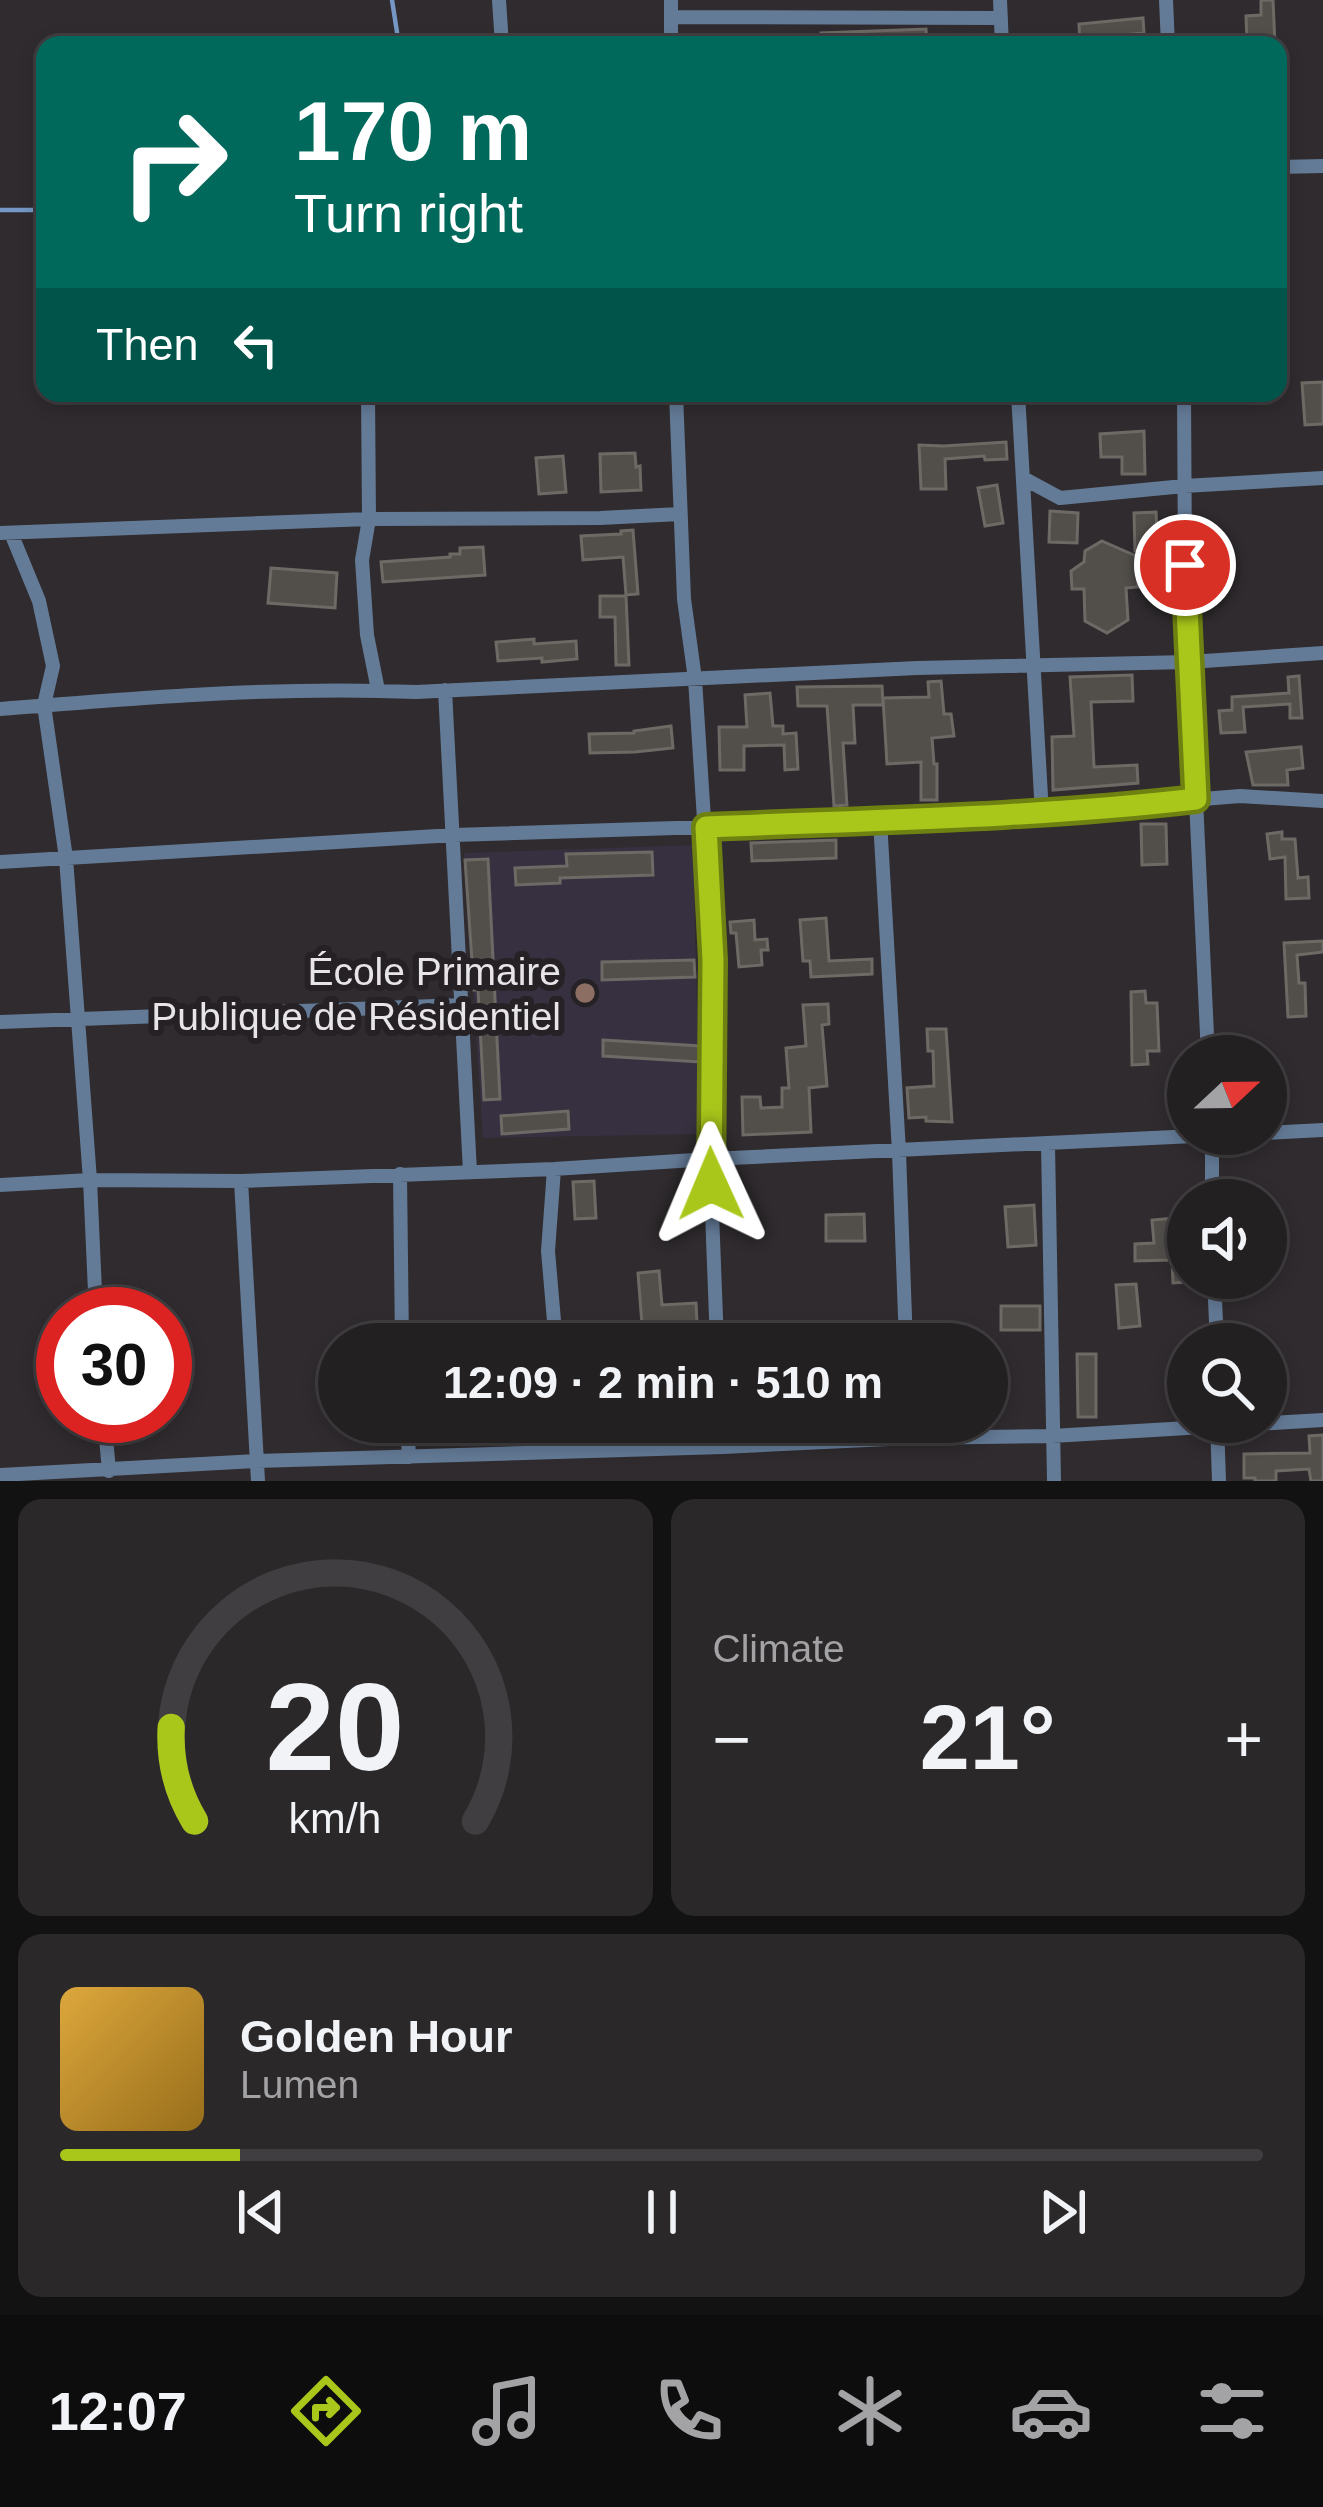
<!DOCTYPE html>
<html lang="en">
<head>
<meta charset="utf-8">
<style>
  body { margin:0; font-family:Helvetica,sans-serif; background:#2b282a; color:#f1f3f6; height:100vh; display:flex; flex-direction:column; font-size:45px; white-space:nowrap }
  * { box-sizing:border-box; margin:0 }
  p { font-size:39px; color:#a3a3a5 }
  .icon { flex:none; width:66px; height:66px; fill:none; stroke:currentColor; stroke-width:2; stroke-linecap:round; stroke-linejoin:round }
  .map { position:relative; height:1481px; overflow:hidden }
  .details { display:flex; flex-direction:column; gap:18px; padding:18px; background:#131213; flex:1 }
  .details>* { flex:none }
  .hud { position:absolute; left:36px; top:36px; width:1251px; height:366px; border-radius:24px; box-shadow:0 6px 18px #0003,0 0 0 3px #403e40; background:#00695c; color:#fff; overflow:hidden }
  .needle { width:78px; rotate:68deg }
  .tools { position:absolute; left:1167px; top:1035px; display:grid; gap:24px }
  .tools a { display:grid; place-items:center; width:120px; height:120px; border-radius:50%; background:#232022; box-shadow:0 6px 18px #0003,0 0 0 3px #403e40; font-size:60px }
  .speed { position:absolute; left:36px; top:1287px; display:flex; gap:24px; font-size:60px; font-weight:700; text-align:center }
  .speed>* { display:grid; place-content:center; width:156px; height:156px; border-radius:50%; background:#232022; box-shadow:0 6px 18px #0003,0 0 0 3px #403e40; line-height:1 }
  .speed .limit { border:18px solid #d22; background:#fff; color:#111 }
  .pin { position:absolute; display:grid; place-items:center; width:102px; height:102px; color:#fff; margin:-51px; border:6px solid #fff; border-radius:50%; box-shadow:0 3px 12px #0007 }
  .me { position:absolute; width:132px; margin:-66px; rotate:359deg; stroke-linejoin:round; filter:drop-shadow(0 0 9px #0008) }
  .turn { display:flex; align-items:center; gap:42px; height:252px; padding:0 60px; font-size:54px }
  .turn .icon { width:156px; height:156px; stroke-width:2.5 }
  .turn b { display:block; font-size:84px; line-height:102px }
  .then { display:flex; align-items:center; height:114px; padding:0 60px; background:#0003; gap:24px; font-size:45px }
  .big { font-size:90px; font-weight:700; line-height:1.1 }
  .details .tile { flex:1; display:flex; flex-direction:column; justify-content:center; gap:18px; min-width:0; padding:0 42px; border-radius:24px; background:#2b282a }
  .details .dial { align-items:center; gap:0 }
  .dial svg { height:312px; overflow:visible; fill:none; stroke:#403e40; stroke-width:7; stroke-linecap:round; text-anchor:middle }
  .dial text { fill:#f1f3f6; stroke:none }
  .song { display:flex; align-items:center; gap:36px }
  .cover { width:144px; height:144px; border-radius:18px; background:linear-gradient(135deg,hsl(40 70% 55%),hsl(40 70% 35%)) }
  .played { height:12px; border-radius:6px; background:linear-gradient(90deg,#a9c71a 15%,#403e40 15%) }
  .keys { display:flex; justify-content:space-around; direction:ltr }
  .heat { display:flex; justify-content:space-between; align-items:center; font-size:66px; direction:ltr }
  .details .tiles { flex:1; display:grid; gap:18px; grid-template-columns:1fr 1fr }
  .tile:last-child { grid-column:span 2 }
  .trip { position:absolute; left:318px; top:1323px; width:690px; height:120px; border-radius:60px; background:#232022; box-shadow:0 6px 18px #0003,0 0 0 3px #403e40; font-weight:700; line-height:120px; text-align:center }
  .dock { display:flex; height:192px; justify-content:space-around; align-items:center; background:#0e0d0e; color:#a3a3a5 }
  .dock .icon { width:84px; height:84px }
  .dock .selected { color:#a9c71a }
  .dock b { font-size:54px; color:#f1f3f6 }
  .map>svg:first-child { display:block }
  .education { fill:#373040 }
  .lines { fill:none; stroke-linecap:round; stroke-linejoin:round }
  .stream { stroke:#7697c5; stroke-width:4.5 }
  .building { fill:#524f4b; stroke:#6d6a65; stroke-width:3 }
  .minor { stroke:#647b97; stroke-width:14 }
  .route-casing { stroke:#6e8111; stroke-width:30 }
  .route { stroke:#a9c71a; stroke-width:21 }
  .education-dot { fill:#8d6e63; stroke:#252124; stroke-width:4.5 }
  .labels { text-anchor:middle; stroke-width:12; stroke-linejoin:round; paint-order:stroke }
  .poi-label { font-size:39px; fill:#e7e5e7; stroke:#252124; text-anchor:end }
</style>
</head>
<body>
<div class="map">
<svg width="1323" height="1481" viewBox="0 0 1323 1481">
  <rect width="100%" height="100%" fill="#2f2b2e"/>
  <!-- education -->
  <path class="education" d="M 693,845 L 700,1134 L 483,1138 L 464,853 Z"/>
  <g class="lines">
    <!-- stream -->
    <path class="stream" d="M 392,0 L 399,45
      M 0,210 L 45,210"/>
  </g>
  <!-- building -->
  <path class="building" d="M 1261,0 L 1273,0 L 1275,45 L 1247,45 L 1246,16 L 1261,15 Z
    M 1143,18 L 1144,33 L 1100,37 L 1101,45 L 1080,45 L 1079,24 Z
    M 926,29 L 927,45 L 822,45 L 821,33 Z
    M 1323,382 L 1323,424 L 1305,425 L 1302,383 Z
    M 1144,431 L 1145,474 L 1122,474 L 1122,457 L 1101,457 L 1100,434 Z
    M 1006,442 L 1007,459 L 985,460 L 984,456 L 945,459 L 946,489 L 921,489 L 919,445 L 944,446 Z
    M 635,453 L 636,467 L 640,466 L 641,490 L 601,492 L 600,454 Z
    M 563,456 L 566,492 L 539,494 L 536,458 Z
    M 997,485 L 1003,523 L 985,526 L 978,488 Z
    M 1050,511 L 1078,513 L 1077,543 L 1049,542 Z
    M 1156,512 L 1158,550 L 1135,551 L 1134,513 Z
    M 633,530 L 638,594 L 626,595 L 623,557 L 583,560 L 581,536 L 621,534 L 621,531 Z
    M 1102,541 L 1136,556 L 1138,587 L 1126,588 L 1128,620 L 1107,633 L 1085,621 L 1084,589 L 1072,589 L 1071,571 L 1084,562 L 1085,551 Z
    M 483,547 L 485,575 L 383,582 L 381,562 L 450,557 L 450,554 L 460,554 L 460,548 Z
    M 271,568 L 337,573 L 335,608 L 268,603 Z
    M 600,596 L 626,596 L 629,665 L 616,665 L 615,617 L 600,617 Z
    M 534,639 L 534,644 L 576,641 L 577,659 L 542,662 L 542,658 L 498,661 L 496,642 Z
    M 1132,675 L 1133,701 L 1091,702 L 1094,767 L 1137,765 L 1138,783 L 1053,790 L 1052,737 L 1074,736 L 1070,677 Z
    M 1299,676 L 1302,718 L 1290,718 L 1290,704 L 1243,707 L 1245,732 L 1221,733 L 1219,711 L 1232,710 L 1232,697 L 1289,693 L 1288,677 Z
    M 941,681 L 944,714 L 951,714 L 954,736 L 932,738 L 934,764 L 937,764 L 937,800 L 921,800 L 921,762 L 887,764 L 883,698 L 929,697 L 928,682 Z
    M 882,686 L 883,705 L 853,705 L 855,743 L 843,743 L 847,805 L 834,806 L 827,706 L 798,706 L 797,687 Z
    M 770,693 L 773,726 L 783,726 L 783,734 L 796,733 L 798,769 L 785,770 L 784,745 L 744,746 L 744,770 L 720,770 L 719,727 L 747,727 L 745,695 Z
    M 671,726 L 673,748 L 635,752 L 590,753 L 589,734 L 634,733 L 634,731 Z
    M 1301,747 L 1303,768 L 1287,770 L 1288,785 L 1253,785 L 1246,752 Z
    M 1141,824 L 1166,824 L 1167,864 L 1142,865 Z
    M 1282,832 L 1282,839 L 1295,839 L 1298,878 L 1308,877 L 1309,898 L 1286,899 L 1285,857 L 1270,859 L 1267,834 Z
    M 836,840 L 836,858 L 752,861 L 751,843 Z
    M 652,852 L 653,875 L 560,878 L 560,883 L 516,885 L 515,868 L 567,866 L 566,854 Z
    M 488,859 L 500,1099 L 484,1100 L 478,990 L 474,990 L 465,860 Z
    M 826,918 L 829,961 L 872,959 L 872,974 L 811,977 L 810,961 L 803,961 L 800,920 Z
    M 754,920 L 755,940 L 767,939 L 768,950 L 761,950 L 762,965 L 739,967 L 736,933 L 731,933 L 730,922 Z
    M 1323,941 L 1323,952 L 1297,955 L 1299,983 L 1305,983 L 1306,1016 L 1288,1017 L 1284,943 Z
    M 694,960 L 695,977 L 602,980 L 602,962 Z
    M 1145,991 L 1146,1003 L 1157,1003 L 1159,1051 L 1147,1051 L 1148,1064 L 1132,1065 L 1131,992 Z
    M 828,1004 L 829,1024 L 822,1025 L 827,1086 L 809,1088 L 811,1132 L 743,1135 L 742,1097 L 760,1097 L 761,1108 L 782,1107 L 782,1088 L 789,1088 L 786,1048 L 806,1046 L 803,1005 Z
    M 927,1029 L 946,1029 L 952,1122 L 926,1121 L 926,1117 L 909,1118 L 907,1088 L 934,1086 L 933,1051 L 928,1051 Z
    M 603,1040 L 700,1046 L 700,1062 L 603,1056 Z
    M 568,1111 L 569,1129 L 502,1134 L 501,1116 Z
    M 594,1181 L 596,1218 L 575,1219 L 573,1182 Z
    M 1034,1205 L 1036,1245 L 1008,1247 L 1005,1207 Z
    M 864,1214 L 865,1241 L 826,1241 L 826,1215 Z
    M 1188,1217 L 1188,1282 L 1173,1283 L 1172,1260 L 1135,1261 L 1135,1244 L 1154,1243 L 1152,1220 Z
    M 659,1271 L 662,1305 L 696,1303 L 697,1322 L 642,1325 L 638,1273 Z
    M 1136,1284 L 1140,1326 L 1119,1328 L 1116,1285 Z
    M 1001,1306 L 1040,1306 L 1040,1330 L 1001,1330 Z
    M 1077,1354 L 1096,1354 L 1096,1417 L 1078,1417 Z
    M 1323,1435 L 1323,1481 L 1311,1481 L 1309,1469 L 1276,1471 L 1276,1481 L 1255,1481 L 1255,1478 L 1244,1478 L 1244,1454 L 1310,1453 L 1309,1436 Z"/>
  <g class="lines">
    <!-- minor -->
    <path class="minor" d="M 499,0 L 502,45
      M 671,0 L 671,45
      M 1000,0 L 1002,45
      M 1166,0 L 1168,45
      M 671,17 L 1001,18
      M 1278,167 L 1323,166
      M 368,393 L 369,519 L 362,560 L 367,635 L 378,690
      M 676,393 L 684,599 L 695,679 L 713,960 L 710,1159 L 717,1344
      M 1018,393 L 1042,814
      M 1184,393 L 1185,565 L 1208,1056
      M 1023,478 L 1060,498 L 1184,486 L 1323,478
      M 0,533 L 369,519 L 600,518 L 680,514
      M 11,533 L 39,601 L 53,666 L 44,705 L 66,858 L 90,1180 L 96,1314
      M 445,690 L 470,1172
      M 0,709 C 137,698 278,686 416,692 L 917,668 L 1189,662 L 1323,653
      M 880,820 L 899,1152 L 906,1344
      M 0,862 L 454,835 L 958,819 L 1240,796 L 1323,801
      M 0,1022 L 462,1005
      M 1266,1133 L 1323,1130
      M 1212,1134 L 1212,1200
      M 1048,1144 L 1054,1481
      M 554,1169 L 548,1251 L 556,1344
      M 400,1174 L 402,1344
      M 241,1181 L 258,1481
      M 0,1185 L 90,1180 L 241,1181 L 554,1169 L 710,1159 L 1236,1134
      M 1214,1278 L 1217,1344
      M 104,1416 L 109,1471
      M 407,1422 L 409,1457
      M 567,1422 L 571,1452
      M 722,1422 L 723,1447
      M 1217,1422 L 1219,1481
      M 0,1475 L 257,1461 L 723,1447 L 909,1438 L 1052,1436 L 1323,1420"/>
  </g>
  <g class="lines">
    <!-- route casing -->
    <g class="route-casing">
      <path id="route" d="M 711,1184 L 713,960 L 706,827 C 869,820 1033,818 1196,799 L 1185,565"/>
    </g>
    <!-- route -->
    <use href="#route" class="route"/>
  </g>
  <!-- markers -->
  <circle class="education-dot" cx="585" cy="993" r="12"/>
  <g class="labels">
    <!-- poi labels -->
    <g class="poi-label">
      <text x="561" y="985">École Primaire<tspan x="561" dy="45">Publique de Résidentiel</tspan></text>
    </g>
  </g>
</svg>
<div class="tools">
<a><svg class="needle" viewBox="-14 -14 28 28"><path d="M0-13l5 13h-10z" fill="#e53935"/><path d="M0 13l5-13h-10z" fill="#a3a3a5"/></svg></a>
<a><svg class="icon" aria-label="sound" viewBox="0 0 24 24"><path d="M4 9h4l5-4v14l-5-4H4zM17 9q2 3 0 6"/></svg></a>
<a><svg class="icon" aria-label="search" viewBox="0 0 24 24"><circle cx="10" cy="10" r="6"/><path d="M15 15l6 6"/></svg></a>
</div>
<div class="speed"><div class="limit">30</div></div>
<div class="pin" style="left:1185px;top:565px;background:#d93025"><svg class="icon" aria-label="arrive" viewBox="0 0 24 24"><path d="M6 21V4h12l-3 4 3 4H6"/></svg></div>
<svg class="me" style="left:711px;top:1184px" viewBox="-20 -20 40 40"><path d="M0-17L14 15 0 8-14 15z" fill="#a9c71a" stroke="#fff" stroke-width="4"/></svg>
<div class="trip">12:09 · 2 min · 510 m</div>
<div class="hud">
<div class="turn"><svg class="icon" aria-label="right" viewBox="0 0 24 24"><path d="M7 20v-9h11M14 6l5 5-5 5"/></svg><div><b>170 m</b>Turn right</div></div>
<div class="then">Then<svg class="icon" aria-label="left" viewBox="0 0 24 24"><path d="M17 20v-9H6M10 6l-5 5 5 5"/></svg></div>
</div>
</div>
<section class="details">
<div class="tiles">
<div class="tile dial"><svg viewBox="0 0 100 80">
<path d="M14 69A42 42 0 1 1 86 69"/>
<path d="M14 69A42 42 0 0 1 8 45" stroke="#a9c71a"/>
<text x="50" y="56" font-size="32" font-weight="700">20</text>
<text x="50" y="72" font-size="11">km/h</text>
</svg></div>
<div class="tile"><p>Climate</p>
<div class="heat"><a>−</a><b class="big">21°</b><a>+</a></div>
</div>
<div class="tile">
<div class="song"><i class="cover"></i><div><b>Golden Hour</b><p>Lumen</p></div></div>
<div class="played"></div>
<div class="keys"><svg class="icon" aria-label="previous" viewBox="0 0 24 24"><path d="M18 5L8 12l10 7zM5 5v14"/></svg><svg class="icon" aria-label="pause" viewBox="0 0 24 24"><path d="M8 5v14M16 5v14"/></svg><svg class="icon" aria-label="next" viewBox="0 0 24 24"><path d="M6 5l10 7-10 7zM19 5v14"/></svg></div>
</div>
</div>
</section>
<nav class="dock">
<b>12:07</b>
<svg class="icon selected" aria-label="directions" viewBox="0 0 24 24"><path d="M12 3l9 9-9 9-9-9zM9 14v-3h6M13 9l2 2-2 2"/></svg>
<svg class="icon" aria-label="music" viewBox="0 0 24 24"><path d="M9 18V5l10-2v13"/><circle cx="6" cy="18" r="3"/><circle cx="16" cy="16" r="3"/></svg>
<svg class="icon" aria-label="phone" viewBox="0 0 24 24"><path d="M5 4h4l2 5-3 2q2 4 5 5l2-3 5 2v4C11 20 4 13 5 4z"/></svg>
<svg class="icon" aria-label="climate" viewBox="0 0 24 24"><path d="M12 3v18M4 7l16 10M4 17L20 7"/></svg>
<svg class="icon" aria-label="car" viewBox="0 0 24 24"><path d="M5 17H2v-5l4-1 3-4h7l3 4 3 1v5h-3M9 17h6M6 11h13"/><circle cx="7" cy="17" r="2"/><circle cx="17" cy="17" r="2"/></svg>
<svg class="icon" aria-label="filters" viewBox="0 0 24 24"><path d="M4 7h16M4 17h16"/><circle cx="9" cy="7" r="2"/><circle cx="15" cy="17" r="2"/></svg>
</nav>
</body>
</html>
